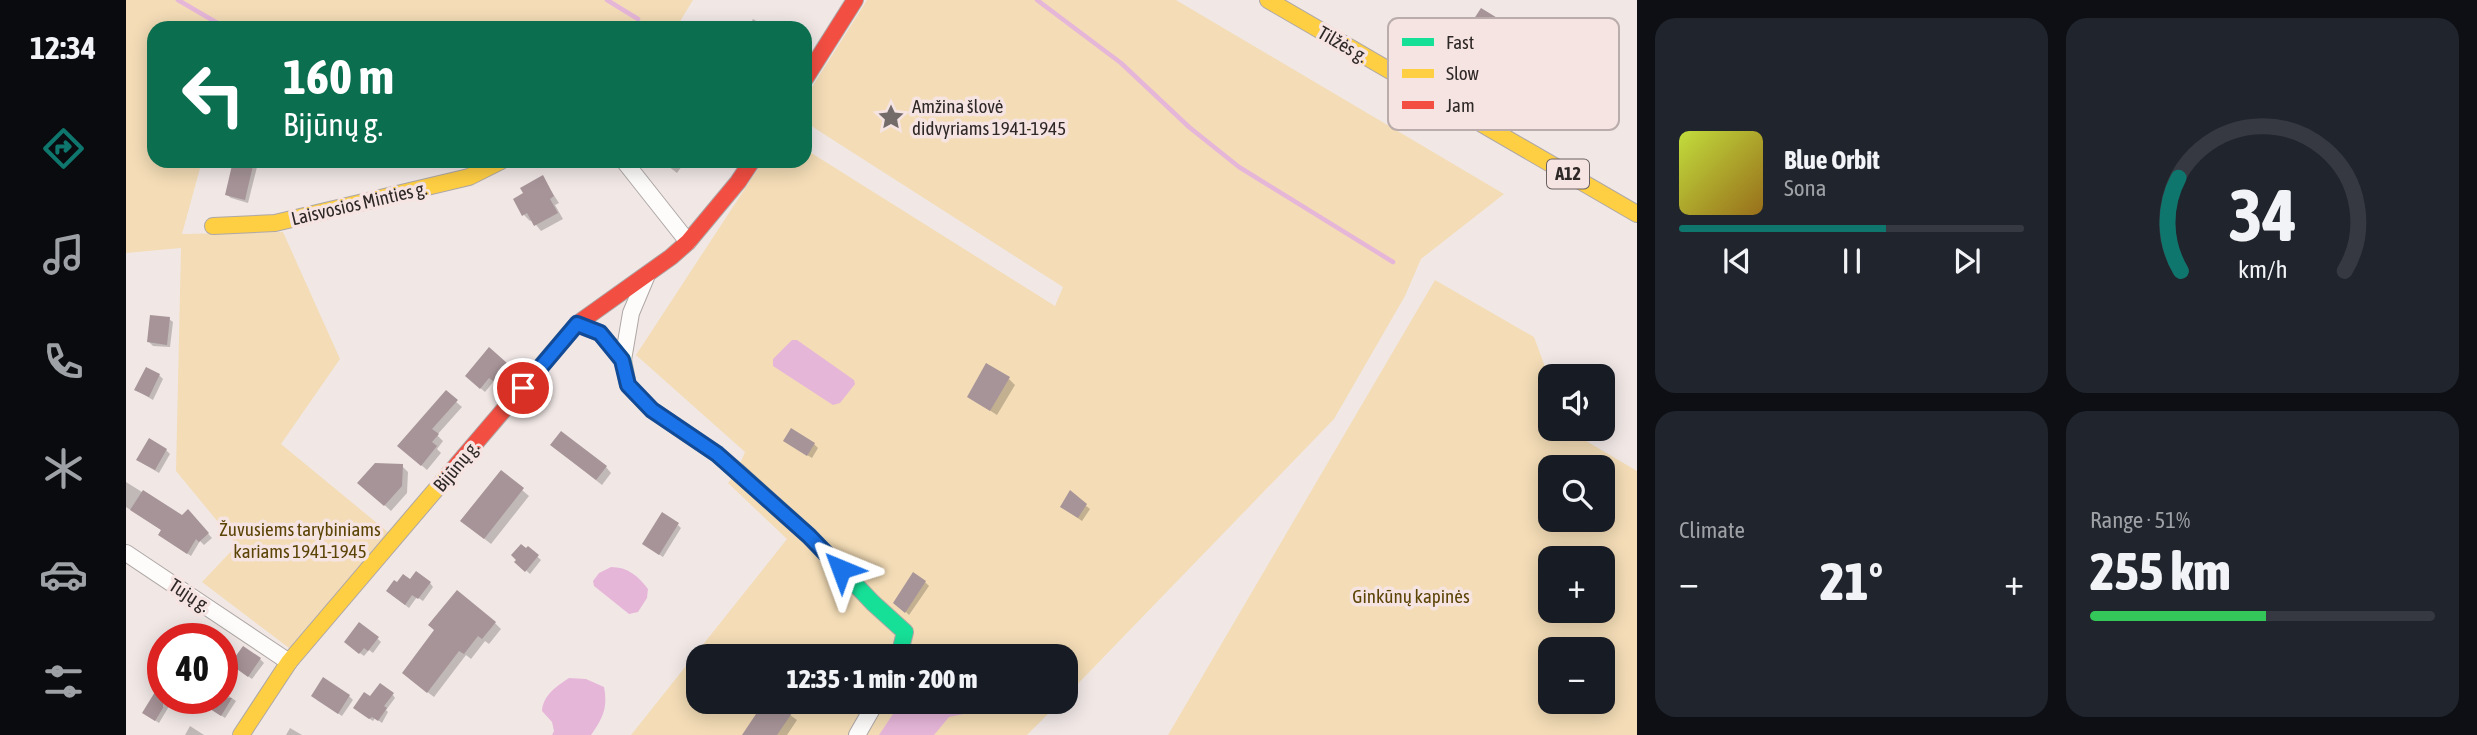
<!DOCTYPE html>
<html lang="en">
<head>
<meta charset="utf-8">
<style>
  body { margin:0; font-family:"Asap Condensed",sans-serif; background:#20242c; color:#f1f3f6; height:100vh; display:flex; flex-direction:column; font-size:26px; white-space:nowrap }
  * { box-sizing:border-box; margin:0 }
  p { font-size:23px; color:#9ea1a6 }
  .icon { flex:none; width:38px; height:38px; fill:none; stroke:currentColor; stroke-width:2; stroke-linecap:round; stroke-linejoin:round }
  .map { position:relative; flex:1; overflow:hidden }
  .side { display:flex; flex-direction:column; gap:18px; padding:18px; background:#0d0f14; width:840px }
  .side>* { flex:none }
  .hud { position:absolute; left:21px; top:21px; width:665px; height:147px; border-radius:21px; box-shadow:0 4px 18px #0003; background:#0b6e4f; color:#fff; overflow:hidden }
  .controls { position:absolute; left:1412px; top:364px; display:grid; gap:14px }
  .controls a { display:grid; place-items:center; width:77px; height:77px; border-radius:14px; background:#171b24; box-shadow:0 4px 18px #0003; font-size:35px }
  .speed { position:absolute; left:21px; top:623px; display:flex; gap:14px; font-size:35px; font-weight:700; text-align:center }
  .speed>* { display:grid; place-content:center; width:91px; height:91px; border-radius:50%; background:#171b24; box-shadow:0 4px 18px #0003; line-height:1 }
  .speed .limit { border:10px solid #d22; background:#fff; color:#111 }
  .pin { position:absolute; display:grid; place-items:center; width:60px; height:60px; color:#fff; margin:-30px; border:4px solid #fff; border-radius:50%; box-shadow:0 2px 7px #0007 }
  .me { position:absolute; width:77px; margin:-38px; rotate:316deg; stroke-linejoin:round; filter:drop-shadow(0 0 5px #0008) }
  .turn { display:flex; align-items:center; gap:24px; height:147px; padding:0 21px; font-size:32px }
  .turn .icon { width:91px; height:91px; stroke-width:2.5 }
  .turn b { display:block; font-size:49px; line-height:60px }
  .big { font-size:52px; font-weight:800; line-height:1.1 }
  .side .tile { flex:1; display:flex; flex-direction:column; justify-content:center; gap:10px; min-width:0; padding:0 24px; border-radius:21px; background:#20242c }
  .side .dial { align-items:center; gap:0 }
  .dial svg { height:182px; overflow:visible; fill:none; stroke:#363941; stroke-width:7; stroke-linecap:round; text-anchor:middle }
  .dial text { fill:#f1f3f6; stroke:none }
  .song { display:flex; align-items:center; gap:21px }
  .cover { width:84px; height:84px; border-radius:10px; background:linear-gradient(135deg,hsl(70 70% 55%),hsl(40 70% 35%)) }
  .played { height:7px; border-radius:4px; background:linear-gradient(90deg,#0f766e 60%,#363941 60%) }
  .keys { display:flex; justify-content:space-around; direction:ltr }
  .heat { display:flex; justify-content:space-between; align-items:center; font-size:38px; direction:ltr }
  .charge { height:10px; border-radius:5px; background:linear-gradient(90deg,#34c759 51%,#363941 0) }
  .side .tiles { flex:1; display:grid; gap:18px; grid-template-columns:repeat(2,1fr) }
  .trip { position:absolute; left:560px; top:644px; width:392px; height:70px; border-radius:21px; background:#171b24; box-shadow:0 4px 18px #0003; font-weight:800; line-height:70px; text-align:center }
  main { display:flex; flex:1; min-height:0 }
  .menu { display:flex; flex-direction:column; width:126px; justify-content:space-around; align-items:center; background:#090b0e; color:#9ea1a6 }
  .menu .icon { width:49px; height:49px }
  .menu .on { color:#0f766e }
  .menu b { font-size:32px; color:#f1f3f6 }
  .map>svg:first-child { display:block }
  .green { fill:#f3dcb6; fill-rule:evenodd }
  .water { fill:#e6b6d9 }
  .shadow { fill:#0003 }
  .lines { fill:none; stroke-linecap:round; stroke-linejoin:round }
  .stream { stroke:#e6b6d9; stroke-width:4.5 }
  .building { fill:#a79498 }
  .street-casing { stroke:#aea7a6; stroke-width:18 }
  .fast-casing { stroke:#aea7a6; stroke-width:18 }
  .slow-casing { stroke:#aea7a6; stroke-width:18 }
  .jam-casing { stroke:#aea7a6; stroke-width:18 }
  .street { stroke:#fdfcfb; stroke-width:16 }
  .fast { stroke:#16e098; stroke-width:16 }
  .slow { stroke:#ffcf43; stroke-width:16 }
  .jam { stroke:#f24e42; stroke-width:16 }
  .route-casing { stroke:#114b97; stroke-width:18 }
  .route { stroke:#1a73e8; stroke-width:12 }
  .labels { text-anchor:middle; stroke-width:7; stroke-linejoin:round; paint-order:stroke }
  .shield { fill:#f5e4e2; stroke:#6a605f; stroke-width:2 }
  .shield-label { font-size:18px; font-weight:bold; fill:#2e2827 }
  .street-label { font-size:19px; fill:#2e2827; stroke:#f5e4e2 }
  .poi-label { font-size:19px; fill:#2e2827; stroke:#f5e4e2; text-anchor:start }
  .park-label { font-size:19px; fill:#5c4407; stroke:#f5e4e2 }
  .key { fill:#f5e4e2; stroke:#b9acaa; stroke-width:2 }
  .key-label { font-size:19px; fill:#2e2827 }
</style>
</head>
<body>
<main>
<nav class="menu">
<b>12:34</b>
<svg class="icon on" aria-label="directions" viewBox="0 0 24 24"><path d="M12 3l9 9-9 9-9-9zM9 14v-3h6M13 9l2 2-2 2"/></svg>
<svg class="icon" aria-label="music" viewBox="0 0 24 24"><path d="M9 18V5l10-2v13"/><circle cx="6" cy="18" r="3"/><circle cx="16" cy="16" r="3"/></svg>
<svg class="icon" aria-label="phone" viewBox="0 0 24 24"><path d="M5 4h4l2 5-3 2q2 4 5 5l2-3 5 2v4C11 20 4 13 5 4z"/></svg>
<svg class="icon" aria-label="climate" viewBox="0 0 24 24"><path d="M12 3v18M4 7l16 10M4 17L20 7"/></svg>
<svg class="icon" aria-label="car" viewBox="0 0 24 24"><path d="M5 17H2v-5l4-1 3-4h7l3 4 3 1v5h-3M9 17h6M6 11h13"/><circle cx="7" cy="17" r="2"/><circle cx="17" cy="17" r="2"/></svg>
<svg class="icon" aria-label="filters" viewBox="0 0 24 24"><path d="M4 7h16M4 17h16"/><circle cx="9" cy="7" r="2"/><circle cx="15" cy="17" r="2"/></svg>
</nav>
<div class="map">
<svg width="1511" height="735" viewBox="0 0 1511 735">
  <rect width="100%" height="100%" fill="#f1e8e6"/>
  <!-- green -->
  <path class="green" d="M 0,0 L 567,0 L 550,28 L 28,28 L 28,161 L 76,161 L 56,234 L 157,232 L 214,359 L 155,444 L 263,533 L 163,648 L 76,582 L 111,545 L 50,471 L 55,248 L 0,253 Z
    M 741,0 L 1050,0 L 1378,194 L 1295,259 L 1279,296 L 1208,419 L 940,696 L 940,656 L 572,656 L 572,702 L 934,702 L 901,735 L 505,735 L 661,539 L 602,483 L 611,471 L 619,452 L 510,355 L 637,161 L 679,161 L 679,149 L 929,306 L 937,287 L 679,122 L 679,98 Z
    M 1309,280 L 1408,337 L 1424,380 L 1424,429 L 1443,429 L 1445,432 L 1511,471 L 1511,735 L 1042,735 ZM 1477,467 L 1477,520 L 1424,520 L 1424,467 ZM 1477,558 L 1477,611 L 1424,611 L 1424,558 ZM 1477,649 L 1477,702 L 1424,702 L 1424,649 Z"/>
  <!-- water -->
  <path class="water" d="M 666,340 L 671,340 L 728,380 L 729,384 L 714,403 L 707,405 L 647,366 L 647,359 Z
    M 485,567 C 502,567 512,576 522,589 L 521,598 L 512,612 L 503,614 L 468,586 L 467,581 L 473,573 Z
    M 443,678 L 460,679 L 478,687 C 482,708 477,718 465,735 L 426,735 L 428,731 L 426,722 L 416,711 C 417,695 431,686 443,678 Z
    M 775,702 L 860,702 L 857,710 L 823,717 L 808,735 L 753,735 Z"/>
  <!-- shadow -->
  <path class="shadow" d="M 627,19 L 642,28 L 622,28 Z
    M 596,22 L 605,28 L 592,28 Z
    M 117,161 L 140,161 L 140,165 L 132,163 L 122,203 L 105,198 L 101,195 Z
    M 539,161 L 574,161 L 569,168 L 559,162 L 551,173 L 538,163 Z
    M 416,177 L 433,203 L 429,205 L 437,219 L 415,231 L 406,220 L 404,221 L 398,215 Z
    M 43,319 L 47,322 L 44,347 L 27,346 L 23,342 Z
    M 380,364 L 384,368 L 371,383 L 368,381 L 359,392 L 345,380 Z
    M 33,375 L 37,379 L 27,400 L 10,390 Z
    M 883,379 L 889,385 L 871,415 L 843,397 Z
    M 320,393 L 336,407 L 311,435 L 317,441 L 311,449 L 315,453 L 301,470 L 279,451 Z
    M 663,444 L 688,444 L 692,448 L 686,458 Z
    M 40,450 L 44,454 L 33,473 L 16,463 Z
    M 433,451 L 480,467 L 485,473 L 476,485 Z
    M 276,466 L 282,472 L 281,493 L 265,511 L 240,488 Z
    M 375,472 L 403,496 L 365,544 L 342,526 Z
    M 0,482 L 56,517 L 62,512 L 86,538 L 78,545 L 74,541 L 65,556 L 38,538 L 37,531 L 0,507 Z
    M 959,505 L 964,509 L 956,521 L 940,510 Z
    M 552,525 L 555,528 L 537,557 L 522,547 Z
    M 402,548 L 415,560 L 404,574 L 391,562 Z
    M 284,581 L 304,583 L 307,587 L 297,601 L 291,597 L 283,608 L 266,595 L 272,584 Z
    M 799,582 L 803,586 L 783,615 L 770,602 Z
    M 369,623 L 375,629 L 363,644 L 359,641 L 345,659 L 340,655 L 308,697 L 284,679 Z
    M 70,629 L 81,635 L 84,639 L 65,639 Z
    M 252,639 L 255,642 L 247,653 L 243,650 L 238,656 L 224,646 Z
    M 134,659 L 138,663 L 126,679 L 110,668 Z
    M 96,691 L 110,701 L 99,718 L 84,708 L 96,698 Z
    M 267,695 L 269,698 L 260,710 L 262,712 L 256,723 L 249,718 L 247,721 L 232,711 L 244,699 Z
    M 223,696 L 227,700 L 216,716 L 191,700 Z
    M 37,698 L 48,698 L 33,723 L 22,716 Z
    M 640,702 L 646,702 L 671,720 L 661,735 L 618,735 Z
    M 64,726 L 78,735 L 59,735 Z
    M 164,728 L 176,735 L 160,735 Z"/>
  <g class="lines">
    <!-- stream -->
    <path class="stream" d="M 52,0 L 100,28
      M 481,0 L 512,19
      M 911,0 L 995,63 L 1063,127 L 1113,167 L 1267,262"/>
  </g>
  <!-- building -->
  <path class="building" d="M 1355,8 L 1373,19 L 1361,39 L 1342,28 Z
    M 107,161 L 128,161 L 119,200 L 99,195 Z
    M 417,175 L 428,196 L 424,199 L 432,213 L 408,226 L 401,213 L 396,216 L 387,199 L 397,193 L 394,188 Z
    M 24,315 L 44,317 L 41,345 L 21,342 Z
    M 363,347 L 381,363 L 367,381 L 363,378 L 354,389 L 339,376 Z
    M 860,363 L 884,377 L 864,411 L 841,397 Z
    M 20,367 L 34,374 L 23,397 L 8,390 Z
    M 320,390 L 332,400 L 306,429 L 313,434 L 306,442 L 311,446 L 295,466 L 271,446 Z
    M 665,428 L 689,443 L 681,456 L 657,441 Z
    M 435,431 L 481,466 L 470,480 L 424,445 Z
    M 23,438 L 41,449 L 29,470 L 10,460 Z
    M 249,463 L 277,464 L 276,486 L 258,506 L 231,483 Z
    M 375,470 L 398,488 L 358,539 L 334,521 Z
    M 17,490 L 56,515 L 62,509 L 83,533 L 73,542 L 70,539 L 61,554 L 32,535 L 35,530 L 4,510 Z
    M 944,490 L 961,504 L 952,518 L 934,507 Z
    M 536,512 L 553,523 L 533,555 L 516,544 Z
    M 395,544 L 400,548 L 402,546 L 413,555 L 399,572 L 388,562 L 390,560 L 385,555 Z
    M 290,571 L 305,582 L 292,599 L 286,595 L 279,605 L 260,591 L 268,580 L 271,582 L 277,574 L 284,579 Z
    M 787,572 L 800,581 L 779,613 L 767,603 Z
    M 331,590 L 370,622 L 356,639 L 352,636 L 338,654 L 333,651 L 301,693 L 276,673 L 308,630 L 302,625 Z
    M 233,622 L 253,637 L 242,651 L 238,648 L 233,654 L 218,642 Z
    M 117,646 L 135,658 L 122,677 L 104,664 Z
    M 197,677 L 224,695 L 212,714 L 185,696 Z
    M 37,679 L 37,708 L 29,721 L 16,713 Z
    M 254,683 L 268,693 L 258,706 L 261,708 L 252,721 L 246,717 L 243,719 L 227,708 L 238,692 L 244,696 Z
    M 67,698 L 106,698 L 95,716 Z
    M 638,702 L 650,702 L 666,713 L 651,735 L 616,735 Z"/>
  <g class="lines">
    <!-- street casing -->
    <g class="street-casing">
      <path id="street" d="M 498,161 L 562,242
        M 497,360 L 505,313 L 521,275
        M 0,553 L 163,662
        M 731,735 L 750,702"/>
    </g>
    <!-- fast casing -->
    <g class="fast-casing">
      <path id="fast" d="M 451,324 L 474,333 L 497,360 L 502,385 L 526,410 L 591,454 L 611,471 L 683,536 L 747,603 L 779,632 L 773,656"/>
    </g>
    <!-- slow casing -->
    <g class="slow-casing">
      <path id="slow" d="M 1142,0 L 1511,214
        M 87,226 L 149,223 L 343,177 L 375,161
        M 115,735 L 163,662 L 323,474"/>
    </g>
    <!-- jam casing -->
    <g class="jam-casing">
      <path id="jam" d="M 679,79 L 729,0
        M 323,474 L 451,324 L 545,257 L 562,242 L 612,182 L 626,161"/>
    </g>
    <!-- street -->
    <use href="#street" class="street"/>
    <!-- fast -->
    <use href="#fast" class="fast"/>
    <!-- slow -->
    <use href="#slow" class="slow"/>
    <!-- jam -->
    <use href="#jam" class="jam"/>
  </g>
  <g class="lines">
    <!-- route casing -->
    <g class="route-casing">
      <path id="route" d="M 397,388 L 451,324 L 474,333 L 496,360 L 502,385 L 526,410 L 591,454 L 683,536 L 715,569"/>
    </g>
    <!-- route -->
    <use href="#route" class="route"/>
  </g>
  <!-- icons -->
  <defs>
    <g id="sight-bare" transform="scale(2.1)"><path d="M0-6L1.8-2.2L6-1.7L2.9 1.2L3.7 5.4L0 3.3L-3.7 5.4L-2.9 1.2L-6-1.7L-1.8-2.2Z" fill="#726b6a" stroke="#f5e4e2" stroke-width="2.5" paint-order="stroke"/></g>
  </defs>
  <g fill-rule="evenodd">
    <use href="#sight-bare" x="765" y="117"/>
  </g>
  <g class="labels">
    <!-- shield labels -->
    <rect class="shield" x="1421" y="159.5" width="42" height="29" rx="5"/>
    <g class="shield-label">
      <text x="1442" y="180">A12</text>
    </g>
    <!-- street labels -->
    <g class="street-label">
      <text transform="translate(1217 44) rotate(30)" y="7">Tilžės g.</text>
      <text transform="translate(233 203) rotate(-13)" y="7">Laisvosios Minties g.</text>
      <text transform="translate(330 466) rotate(-50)" y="7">Bijūnų g.</text>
      <text transform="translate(64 595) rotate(33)" y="7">Tujų g.</text>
    </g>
    <!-- poi labels -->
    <g class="poi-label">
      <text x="786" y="113">Amžina šlovė<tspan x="786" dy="22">didvyriams 1941-1945</tspan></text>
    </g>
    <!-- park labels -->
    <g class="park-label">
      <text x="174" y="536">Žuvusiems tarybiniams<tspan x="174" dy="22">kariams 1941-1945</tspan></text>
      <text x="1285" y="603">Ginkūnų kapinės</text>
    </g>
  </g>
  <!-- legend -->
  <rect x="1262" y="18" width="231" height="112" rx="10" class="key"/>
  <rect x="1276" y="38" width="32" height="8" fill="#16e098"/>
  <rect x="1276" y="69" width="32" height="9" fill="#ffcf43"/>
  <rect x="1276" y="101" width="32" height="8" fill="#f24e42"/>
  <g class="key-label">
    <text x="1320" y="49">Fast</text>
    <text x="1320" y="80">Slow</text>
    <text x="1320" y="112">Jam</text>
  </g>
</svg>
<div class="controls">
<a><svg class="icon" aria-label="sound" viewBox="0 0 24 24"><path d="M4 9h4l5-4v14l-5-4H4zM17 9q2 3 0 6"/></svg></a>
<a><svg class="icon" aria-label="search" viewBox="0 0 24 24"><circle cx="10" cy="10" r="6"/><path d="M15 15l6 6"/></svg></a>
<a>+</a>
<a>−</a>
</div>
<div class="speed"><div class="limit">40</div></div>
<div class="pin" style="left:397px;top:388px;background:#d93025"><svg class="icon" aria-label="arrive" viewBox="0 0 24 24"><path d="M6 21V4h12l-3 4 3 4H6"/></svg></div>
<svg class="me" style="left:715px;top:569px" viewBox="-20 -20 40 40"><path d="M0-17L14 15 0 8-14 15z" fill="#1a73e8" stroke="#fff" stroke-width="4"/></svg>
<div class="trip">12:35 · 1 min · 200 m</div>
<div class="hud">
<div class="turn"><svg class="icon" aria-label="left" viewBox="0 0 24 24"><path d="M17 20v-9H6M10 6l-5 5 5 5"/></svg><div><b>160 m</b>Bijūnų g.</div></div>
</div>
</div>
<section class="side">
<div class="tiles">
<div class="tile">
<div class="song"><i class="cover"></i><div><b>Blue Orbit</b><p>Sona</p></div></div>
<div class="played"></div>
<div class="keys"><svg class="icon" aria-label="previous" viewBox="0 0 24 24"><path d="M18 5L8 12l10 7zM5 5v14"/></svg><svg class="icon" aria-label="pause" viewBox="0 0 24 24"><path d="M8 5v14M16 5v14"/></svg><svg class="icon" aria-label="next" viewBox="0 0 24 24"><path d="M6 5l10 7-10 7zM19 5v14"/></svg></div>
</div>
<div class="tile dial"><svg viewBox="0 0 100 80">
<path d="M14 69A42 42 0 1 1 86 69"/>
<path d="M14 69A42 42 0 0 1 13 28" stroke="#0f766e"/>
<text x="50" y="56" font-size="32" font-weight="700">34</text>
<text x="50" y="72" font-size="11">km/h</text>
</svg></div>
<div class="tile"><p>Climate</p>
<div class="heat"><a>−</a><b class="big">21°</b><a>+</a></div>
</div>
<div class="tile"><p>Range · 51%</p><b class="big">255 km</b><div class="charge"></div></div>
</div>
</section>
</main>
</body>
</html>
